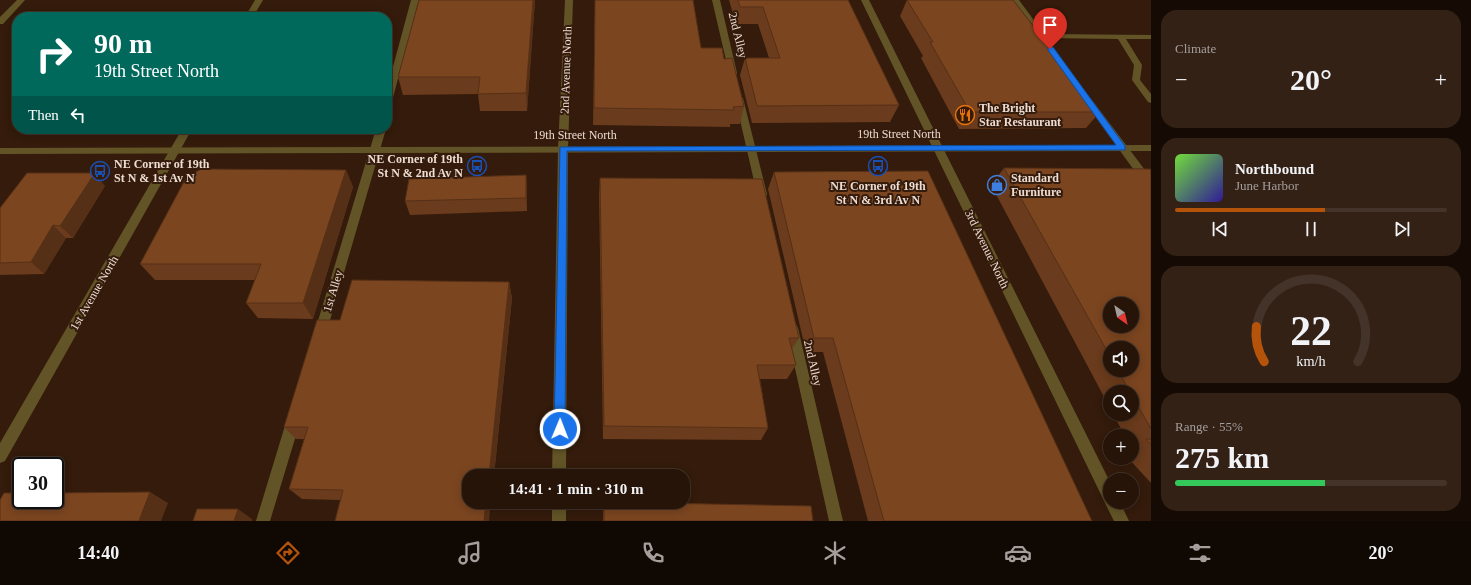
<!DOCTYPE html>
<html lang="en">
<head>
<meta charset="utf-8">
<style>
  body { margin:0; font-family:"Times New Roman",serif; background:#332116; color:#f1f3f6; height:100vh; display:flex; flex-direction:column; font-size:15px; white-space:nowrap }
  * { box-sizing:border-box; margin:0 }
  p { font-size:13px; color:#a49e9c }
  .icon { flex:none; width:22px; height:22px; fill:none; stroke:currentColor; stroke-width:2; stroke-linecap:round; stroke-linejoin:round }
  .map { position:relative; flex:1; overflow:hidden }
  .side { display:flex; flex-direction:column; gap:10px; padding:10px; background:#150b04; width:320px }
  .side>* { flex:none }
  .top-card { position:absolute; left:12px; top:12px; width:380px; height:122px; border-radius:16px; box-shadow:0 2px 10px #0003,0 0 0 1px #433329; background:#00695c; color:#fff; overflow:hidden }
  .needle { width:26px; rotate:146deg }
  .fabs { position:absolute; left:1103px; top:297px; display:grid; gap:8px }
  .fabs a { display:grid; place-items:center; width:36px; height:36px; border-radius:50%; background:#271408; box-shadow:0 2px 10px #0003,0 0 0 1px #433329; font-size:20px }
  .speed { position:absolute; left:12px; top:457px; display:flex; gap:8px; font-size:20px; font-weight:700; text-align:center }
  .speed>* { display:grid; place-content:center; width:52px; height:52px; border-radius:50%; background:#271408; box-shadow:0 2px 10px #0003,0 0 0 1px #433329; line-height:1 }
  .speed .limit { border:2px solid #111; border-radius:6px; background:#fff; color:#111 }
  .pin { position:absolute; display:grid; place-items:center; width:34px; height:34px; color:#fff; margin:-41px -17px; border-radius:50% 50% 50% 0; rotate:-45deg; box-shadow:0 0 4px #0007 }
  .pin .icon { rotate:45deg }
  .me { position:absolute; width:44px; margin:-22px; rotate:1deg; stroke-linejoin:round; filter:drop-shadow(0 0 3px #0008) }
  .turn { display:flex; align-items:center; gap:14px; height:84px; padding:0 16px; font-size:18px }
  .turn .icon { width:52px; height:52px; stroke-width:2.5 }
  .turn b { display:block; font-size:28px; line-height:34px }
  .then { display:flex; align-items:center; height:38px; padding:0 16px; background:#0003; gap:8px; font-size:15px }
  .big { font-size:30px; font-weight:800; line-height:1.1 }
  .side .card { flex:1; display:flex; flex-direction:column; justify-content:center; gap:6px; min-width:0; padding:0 14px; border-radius:16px; background:#332116 }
  .side .dial { align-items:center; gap:0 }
  .dial svg { height:104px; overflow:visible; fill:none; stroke:#433329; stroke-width:7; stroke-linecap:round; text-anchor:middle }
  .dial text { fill:#f1f3f6; stroke:none }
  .song { display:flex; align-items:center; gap:12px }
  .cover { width:48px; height:48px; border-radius:6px; background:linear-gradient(135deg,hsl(100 70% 55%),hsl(250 70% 35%)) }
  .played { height:4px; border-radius:2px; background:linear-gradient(90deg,#b45309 55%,#433329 55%) }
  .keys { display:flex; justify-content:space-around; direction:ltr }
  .heat { display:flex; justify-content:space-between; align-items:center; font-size:22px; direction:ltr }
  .charge { height:6px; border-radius:3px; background:linear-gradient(90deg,#34c759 55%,#433329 0) }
  .trip { position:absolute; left:462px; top:469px; width:228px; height:40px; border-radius:16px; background:#271408; box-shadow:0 2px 10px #0003,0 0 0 1px #433329; font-weight:800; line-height:40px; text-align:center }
  .dock { display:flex; height:64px; justify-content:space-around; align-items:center; background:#100803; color:#a49e9c }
  .dock .icon { width:28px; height:28px }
  .dock .on { color:#b45309 }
  .dock b { font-size:18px; color:#f1f3f6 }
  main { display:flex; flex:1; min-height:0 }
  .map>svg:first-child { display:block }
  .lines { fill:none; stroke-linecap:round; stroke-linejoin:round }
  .service { fill:#625426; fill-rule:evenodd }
  .minor { fill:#625426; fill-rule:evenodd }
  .tertiary { fill:#625426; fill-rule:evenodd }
  .wall { fill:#6a3b1c; fill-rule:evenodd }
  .shaded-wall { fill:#563016 }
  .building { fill:#7b4520; stroke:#563016; fill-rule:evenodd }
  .route { fill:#1a73e8; stroke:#114b97 }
  .labels { text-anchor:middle; stroke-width:4; stroke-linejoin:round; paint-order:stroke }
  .street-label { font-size:12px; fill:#eddcd2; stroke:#341b0b }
  .poi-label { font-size:12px; font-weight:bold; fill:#eddcd2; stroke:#341b0b; text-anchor:start }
</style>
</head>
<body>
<main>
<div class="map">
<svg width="1151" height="521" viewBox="0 0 1151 521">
  <rect width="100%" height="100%" fill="#341b0b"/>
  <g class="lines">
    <!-- service -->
    <path class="service" d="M 411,0 L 419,0 L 391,105 L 387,108 L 387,89 Z
      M 712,0 L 720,0 L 737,73 L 736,75 L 730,75 L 729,73 Z
      M 1011,0 L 1019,0 L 1044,34 L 1151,35 L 1151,39 L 1126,39 L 1142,65 L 1140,80 L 1151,94 L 1151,103 L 1148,102 L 1132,80 L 1134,65 L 1118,39 L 1047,38 L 1054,48 L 1050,50 L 1047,50 Z
      M 739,95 L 743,98 L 767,194 L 766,197 L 758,197 L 757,194 L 735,98 Z
      M 1089,99 L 1092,100 L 1151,178 L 1151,189 L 1147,188 L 1086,104 L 1085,102 Z
      M 376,129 L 386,129 L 326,334 L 324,338 L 320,339 L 316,338 L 314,334 Z
      M 792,323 L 796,324 L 798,328 L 843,521 L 829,521 L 786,328 L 788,324 Z
      M 294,413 L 299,415 L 301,419 L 270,521 L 256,521 L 287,419 L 289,415 Z"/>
    <!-- minor -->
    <path class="minor" d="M 17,0 L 25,0 L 3,24 L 0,24 L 0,17 Z
      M 255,0 L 263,0 L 253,17 L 245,17 Z
      M 565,0 L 573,0 L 568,149 L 566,476 L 552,476 L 558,149 Z
      M 861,0 L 869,0 L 1110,482 L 1110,502 L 1120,502 L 1129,521 L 1114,521 L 1107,507 Z
      M 182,129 L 192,129 L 5,461 L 0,463 L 0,443 Z
      M 552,502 L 566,502 L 566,521 L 552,521 Z"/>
    <!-- tertiary -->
    <path class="tertiary" d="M 1151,145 L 1151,151 L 0,154 L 0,148 Z"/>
  </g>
  <!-- wall -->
  <path class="wall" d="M 535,0 L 527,111 L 480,111 L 478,94 L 403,95 L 398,77 Z
    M 595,0 L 724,59 L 744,106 L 740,124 L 730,124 L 730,127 L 593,125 Z
    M 729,0 L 848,0 L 899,105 L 890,122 L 752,123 L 740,75 L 745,58 L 769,58 L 758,24 L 736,24 Z
    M 907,0 L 1013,0 L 1100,112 L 1086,128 L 959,129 L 921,58 L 923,56 L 900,16 Z
    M 1004,168 L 1151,169 L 1151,483 L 1128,458 L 1132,458 L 1132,436 L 1125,436 L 1113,414 L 1132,414 L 1132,392 L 1110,392 L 1110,408 L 991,185 ZM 1110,348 L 1132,370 L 1110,370 Z
    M 346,170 L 353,187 L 313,319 L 258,318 L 246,303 L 255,280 L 155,280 L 140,264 Z
    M 774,172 L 1092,521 L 868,521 L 823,352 L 806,352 L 768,189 Z
    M 526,175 L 527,189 L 527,211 L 410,215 L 405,201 Z
    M 600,178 L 799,338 L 792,349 L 796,365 L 787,379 L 760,379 L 768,428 L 761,440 L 603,439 L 599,195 Z
    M 105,186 L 73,238 L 66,238 L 44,274 L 0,275 L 0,208 Z
    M 509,282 L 512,298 L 494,476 L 469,476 L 340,500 L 302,499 L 289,489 L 304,439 L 296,439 L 284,427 L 340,320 Z
    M 604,502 L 813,521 L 603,521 L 603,512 Z"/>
  <!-- shaded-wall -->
  <path class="shaded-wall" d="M 533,0 L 535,0 L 527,111 L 526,93 Z
    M 346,170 L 353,187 L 313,319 L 303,303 Z
    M 95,173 L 105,186 L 73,238 L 60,226 Z
    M 526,175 L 527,189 L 527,211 L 526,198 Z
    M 53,225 L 66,238 L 44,274 L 31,262 Z
    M 509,282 L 512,298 L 494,476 L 489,476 Z
    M 150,492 L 168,503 L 161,521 L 139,521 Z
    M 486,502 L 491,502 L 489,521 L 484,521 Z
    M 238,509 L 252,519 L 252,521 L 234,521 Z"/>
  <!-- building -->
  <path class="building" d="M 419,0 L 533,0 L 526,93 L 478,94 L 480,77 L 398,77 Z
    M 595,0 L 693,0 L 701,48 L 722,48 L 724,59 L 732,58 L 744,106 L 733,107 L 734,110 L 594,108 Z
    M 738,0 L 848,0 L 899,105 L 757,106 L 745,58 L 780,58 L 763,7 L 740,7 Z
    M 907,0 L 1013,0 L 1100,112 L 970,112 L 930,42 L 933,42 Z
    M 1004,168 L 1151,169 L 1151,429 L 1132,395 L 1132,392 L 1130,392 L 1118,370 L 1132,370 L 1132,348 L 1110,348 L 1110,356 ZM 1110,304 L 1132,304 L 1132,326 L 1110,326 Z
    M 201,169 L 346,170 L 303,303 L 246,303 L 261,264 L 140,264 L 186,178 Z
    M 928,171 L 1092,521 L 884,521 L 833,338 L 814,338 L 774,172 Z
    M 27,173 L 95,173 L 60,226 L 53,225 L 31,262 L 0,263 L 0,208 Z
    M 526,175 L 526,198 L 405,201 L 409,179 Z
    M 600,178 L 762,179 L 799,338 L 789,338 L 796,365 L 757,365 L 768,428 L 604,426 Z
    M 352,280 L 509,282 L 489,476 L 469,476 L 469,502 L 486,502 L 484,521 L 335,521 L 343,490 L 289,489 L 308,427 L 284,427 L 317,320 L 340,320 Z
    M 1146,439 L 1151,439 L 1151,445 Z
    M 150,492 L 139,521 L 0,521 L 0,500 L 4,493 L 21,493 L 21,500 L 55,500 L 55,493 Z
    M 604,502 L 811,506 L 813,521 L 604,521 Z
    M 197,509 L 238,509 L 234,521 L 193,521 Z"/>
  <!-- route -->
  <path class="route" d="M 1048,47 L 1053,47 L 1125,146 L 1125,150 L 567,151 L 565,429 L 564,433 L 560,434 L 556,433 L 554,429 L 560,147 L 1116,145 L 1048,50 Z"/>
  <!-- icons -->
  <defs>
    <g id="restaurant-ring" transform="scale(1)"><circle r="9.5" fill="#341b0b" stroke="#e8710a" stroke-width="1.5"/><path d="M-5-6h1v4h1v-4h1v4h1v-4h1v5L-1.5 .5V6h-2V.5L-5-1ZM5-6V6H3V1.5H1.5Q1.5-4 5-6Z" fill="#e8710a"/></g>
    <g id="bus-ring" transform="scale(1)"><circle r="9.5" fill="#341b0b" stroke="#1a4fb4" stroke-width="1.5"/><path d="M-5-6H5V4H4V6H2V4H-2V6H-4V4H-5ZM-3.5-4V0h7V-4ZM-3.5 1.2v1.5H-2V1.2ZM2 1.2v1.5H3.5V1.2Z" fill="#1a4fb4"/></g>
    <g id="shop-ring" transform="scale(1)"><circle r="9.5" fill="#341b0b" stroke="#3f7fe0" stroke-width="1.5"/><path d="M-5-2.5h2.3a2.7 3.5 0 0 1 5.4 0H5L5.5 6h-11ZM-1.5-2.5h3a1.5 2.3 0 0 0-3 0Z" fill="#3f7fe0"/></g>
  </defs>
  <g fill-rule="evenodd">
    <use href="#restaurant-ring" x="965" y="115"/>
    <use href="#bus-ring" x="477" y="166"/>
    <use href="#bus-ring" x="878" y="166"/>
    <use href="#bus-ring" x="100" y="171"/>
    <use href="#shop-ring" x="997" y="185"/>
  </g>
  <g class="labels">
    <!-- street labels -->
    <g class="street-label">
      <text transform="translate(738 35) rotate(76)" y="4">2nd Alley</text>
      <text transform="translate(566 70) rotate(-88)" y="4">2nd Avenue North</text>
      <text x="899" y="138">19th Street North</text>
      <text x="575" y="139">19th Street North</text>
      <text transform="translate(987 249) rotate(64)" y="4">3rd Avenue North</text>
      <text transform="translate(333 291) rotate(-73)" y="4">1st Alley</text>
      <text transform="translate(94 293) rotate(-60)" y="4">1st Avenue North</text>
      <text transform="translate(813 363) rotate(77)" y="4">2nd Alley</text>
    </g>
    <!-- poi labels -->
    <g class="poi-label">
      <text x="979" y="112">The Bright<tspan x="979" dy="14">Star Restaurant</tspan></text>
      <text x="463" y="163" text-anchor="end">NE Corner of 19th<tspan x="463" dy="14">St N &amp; 2nd Av N</tspan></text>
      <text x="114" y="168">NE Corner of 19th<tspan x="114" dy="14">St N &amp; 1st Av N</tspan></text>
      <text x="1011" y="182">Standard<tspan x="1011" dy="14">Furniture</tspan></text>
      <text x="878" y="190" text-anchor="middle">NE Corner of 19th<tspan x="878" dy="14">St N &amp; 3rd Av N</tspan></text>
    </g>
  </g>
</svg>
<div class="fabs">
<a><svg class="needle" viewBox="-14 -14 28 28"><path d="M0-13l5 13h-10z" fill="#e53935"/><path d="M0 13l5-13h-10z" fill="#a49e9c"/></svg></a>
<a><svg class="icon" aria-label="sound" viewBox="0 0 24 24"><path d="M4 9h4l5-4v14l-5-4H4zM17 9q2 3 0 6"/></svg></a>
<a><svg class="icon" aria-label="search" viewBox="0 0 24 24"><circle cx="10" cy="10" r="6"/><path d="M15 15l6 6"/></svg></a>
<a>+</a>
<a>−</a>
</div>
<div class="speed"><div class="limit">30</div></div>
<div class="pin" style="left:1050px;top:49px;background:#d93025"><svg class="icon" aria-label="arrive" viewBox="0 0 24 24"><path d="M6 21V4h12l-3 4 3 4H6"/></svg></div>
<svg class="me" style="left:560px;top:429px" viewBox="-20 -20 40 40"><circle r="17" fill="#1a73e8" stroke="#fff" stroke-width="3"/><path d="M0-11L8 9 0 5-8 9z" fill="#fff"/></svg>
<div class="trip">14:41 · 1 min · 310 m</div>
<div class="top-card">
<div class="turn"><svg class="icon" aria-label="right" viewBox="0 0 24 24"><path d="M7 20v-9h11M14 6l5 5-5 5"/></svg><div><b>90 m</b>19th Street North</div></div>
<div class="then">Then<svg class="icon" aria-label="left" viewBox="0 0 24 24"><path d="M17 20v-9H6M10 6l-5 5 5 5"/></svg></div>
</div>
</div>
<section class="side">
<div class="card"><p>Climate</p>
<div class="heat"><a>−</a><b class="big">20°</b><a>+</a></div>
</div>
<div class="card">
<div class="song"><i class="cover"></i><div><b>Northbound</b><p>June Harbor</p></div></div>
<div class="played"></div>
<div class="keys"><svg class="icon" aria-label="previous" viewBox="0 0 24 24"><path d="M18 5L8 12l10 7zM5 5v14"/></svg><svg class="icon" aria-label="pause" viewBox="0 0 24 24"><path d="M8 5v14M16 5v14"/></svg><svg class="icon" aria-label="next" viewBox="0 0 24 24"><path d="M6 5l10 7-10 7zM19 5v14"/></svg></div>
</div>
<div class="card dial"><svg viewBox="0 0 100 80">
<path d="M14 69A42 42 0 1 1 86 69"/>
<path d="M14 69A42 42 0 0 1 8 42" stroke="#b45309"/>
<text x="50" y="56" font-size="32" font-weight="700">22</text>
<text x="50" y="72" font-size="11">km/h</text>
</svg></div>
<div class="card"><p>Range · 55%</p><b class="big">275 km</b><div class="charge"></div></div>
</section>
</main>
<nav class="dock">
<b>14:40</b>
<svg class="icon on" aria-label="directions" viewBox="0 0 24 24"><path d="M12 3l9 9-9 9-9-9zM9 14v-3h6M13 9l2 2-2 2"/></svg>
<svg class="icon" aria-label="music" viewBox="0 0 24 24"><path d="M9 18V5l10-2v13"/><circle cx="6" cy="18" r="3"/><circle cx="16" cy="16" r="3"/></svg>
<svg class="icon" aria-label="phone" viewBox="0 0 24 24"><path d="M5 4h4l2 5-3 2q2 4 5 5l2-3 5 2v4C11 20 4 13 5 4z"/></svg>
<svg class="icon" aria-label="climate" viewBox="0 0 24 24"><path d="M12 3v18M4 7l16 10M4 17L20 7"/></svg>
<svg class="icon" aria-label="car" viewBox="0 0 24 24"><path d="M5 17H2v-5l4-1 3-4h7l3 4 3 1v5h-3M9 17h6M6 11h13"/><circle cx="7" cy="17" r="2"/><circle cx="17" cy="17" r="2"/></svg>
<svg class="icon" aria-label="filters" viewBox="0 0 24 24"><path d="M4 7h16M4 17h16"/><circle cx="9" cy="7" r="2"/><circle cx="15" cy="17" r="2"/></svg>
<b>20°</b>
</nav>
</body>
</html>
